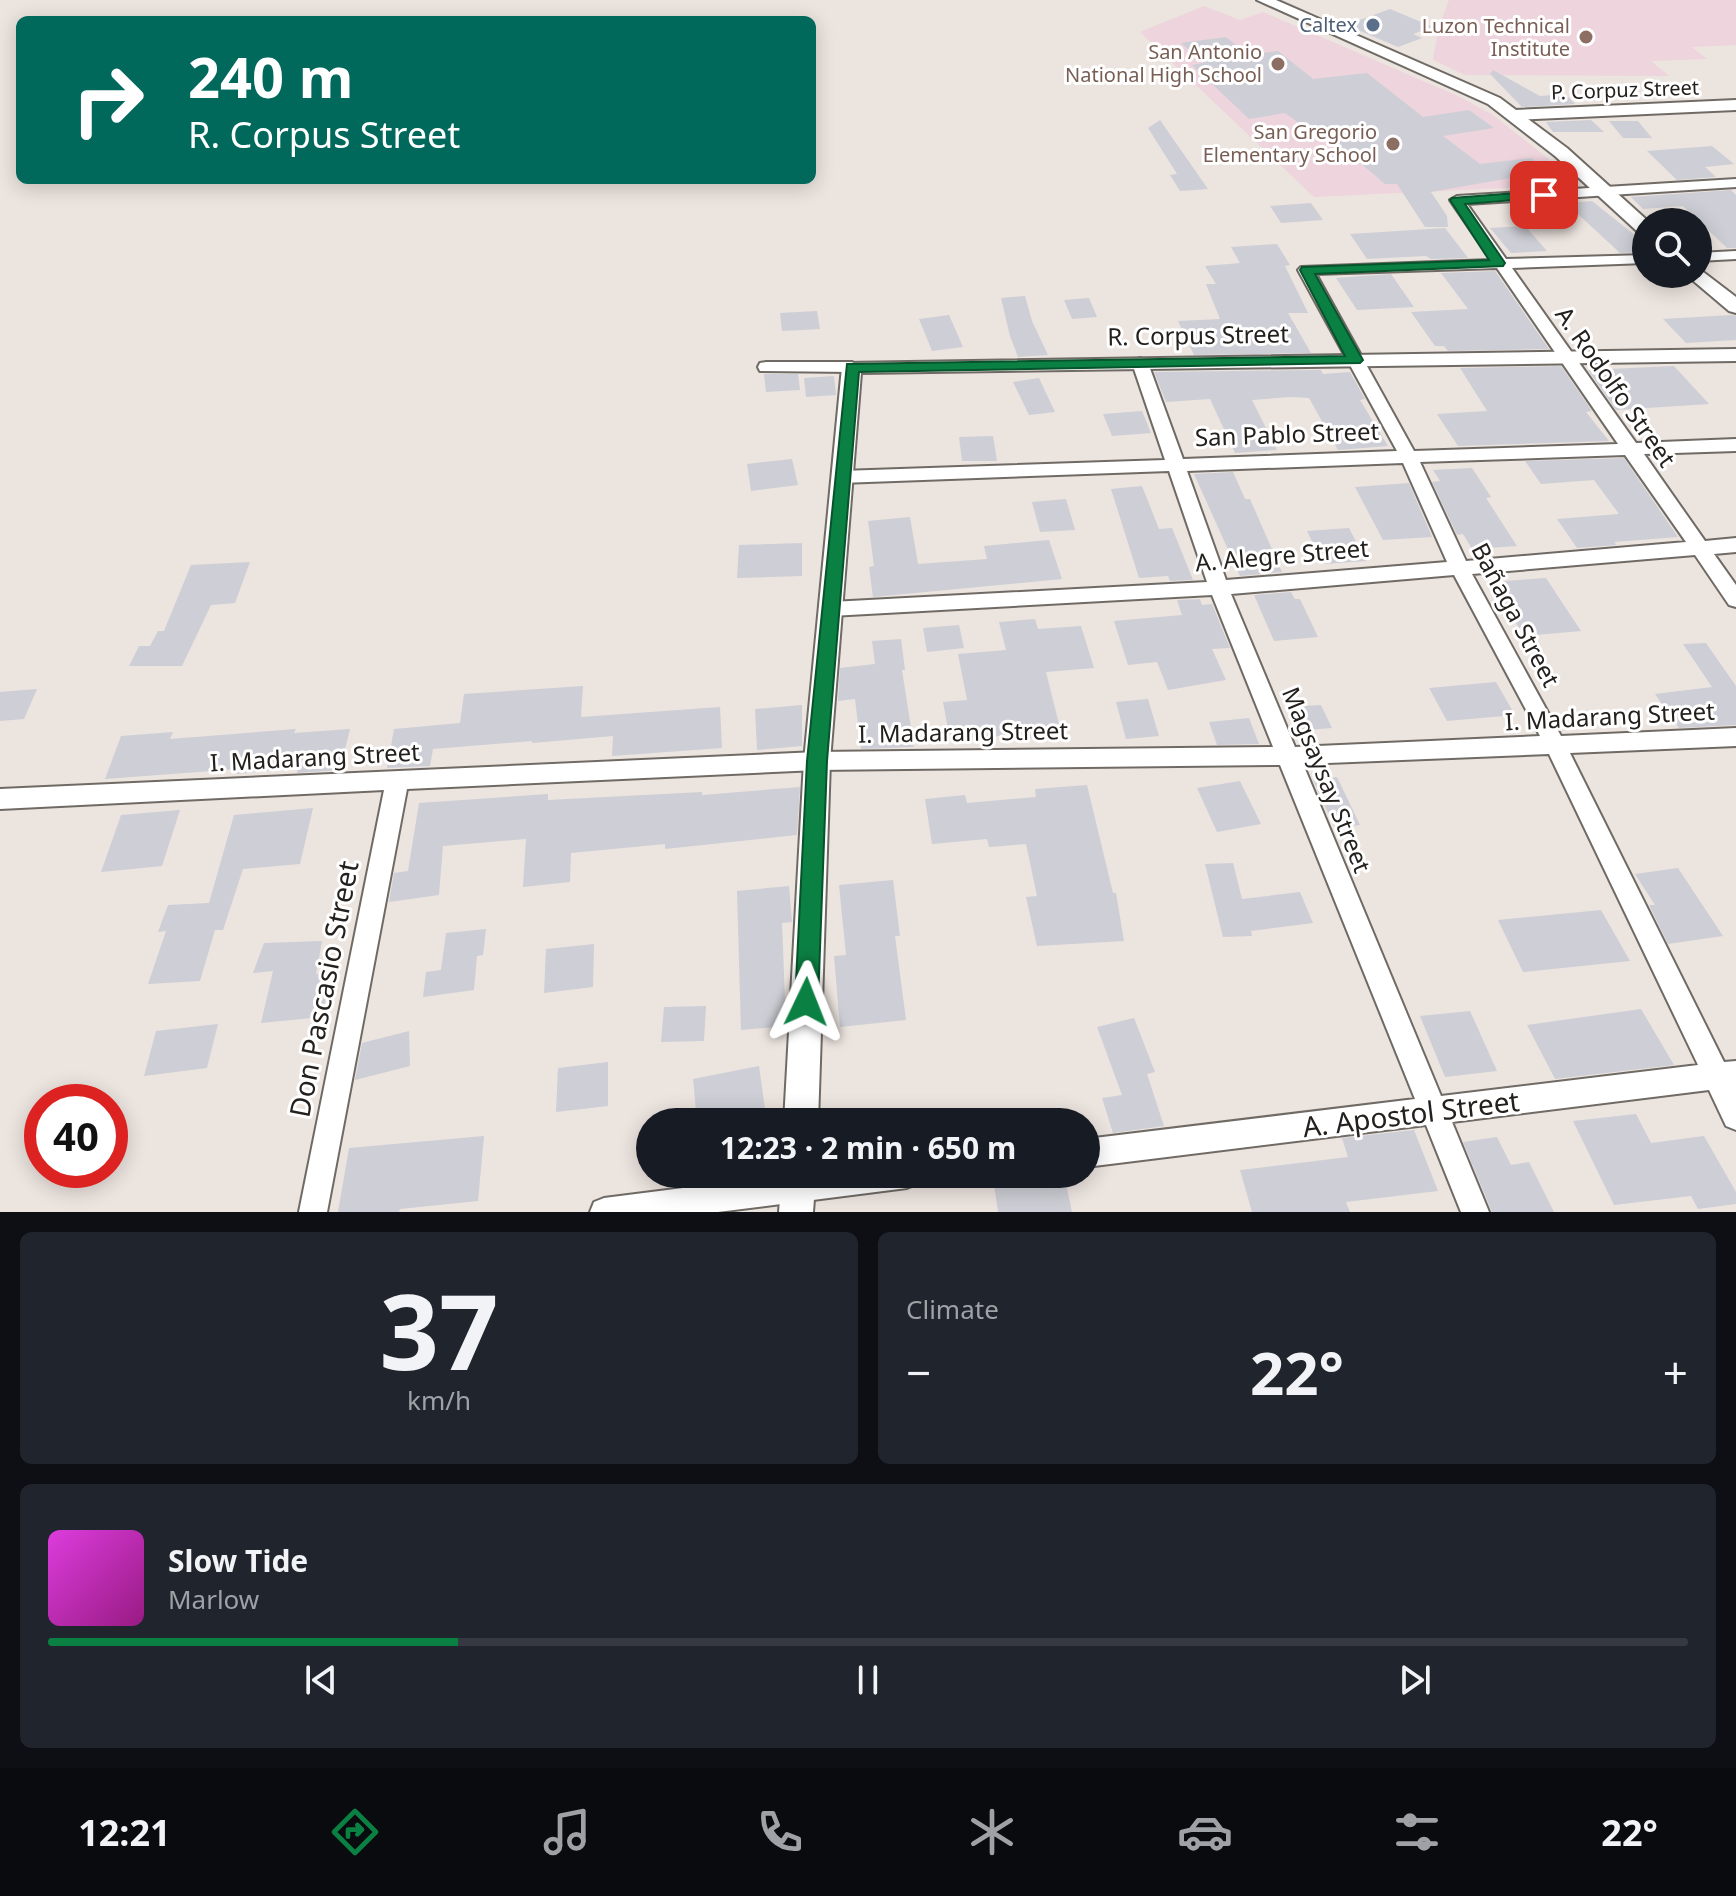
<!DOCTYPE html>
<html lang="en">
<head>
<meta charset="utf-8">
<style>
  body { margin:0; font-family:"Noto Sans",sans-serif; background:#20242c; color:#f1f3f6; height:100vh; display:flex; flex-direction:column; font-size:30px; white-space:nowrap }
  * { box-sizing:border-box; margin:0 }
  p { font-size:26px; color:#9ea1a6 }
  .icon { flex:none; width:44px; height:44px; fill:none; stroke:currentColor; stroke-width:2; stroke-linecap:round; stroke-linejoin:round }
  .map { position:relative; height:1212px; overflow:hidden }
  .side { display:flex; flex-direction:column; gap:20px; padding:20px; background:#0d0f14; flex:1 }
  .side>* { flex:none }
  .top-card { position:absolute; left:16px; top:16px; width:800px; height:168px; border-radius:12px; box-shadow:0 4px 20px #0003; background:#00695c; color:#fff; overflow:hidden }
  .fabs { position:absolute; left:1632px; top:208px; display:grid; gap:16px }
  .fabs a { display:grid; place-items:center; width:80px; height:80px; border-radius:50%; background:#171b24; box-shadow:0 4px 20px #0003; font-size:40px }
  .speed { position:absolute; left:24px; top:1084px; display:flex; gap:16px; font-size:40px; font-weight:700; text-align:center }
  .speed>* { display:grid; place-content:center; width:104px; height:104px; border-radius:50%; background:#171b24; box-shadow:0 4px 20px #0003; line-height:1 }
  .speed .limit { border:12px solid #d22; background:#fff; color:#111 }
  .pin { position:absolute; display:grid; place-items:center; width:68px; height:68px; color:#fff; margin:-34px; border-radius:16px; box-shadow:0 4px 12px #0006 }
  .me { position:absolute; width:88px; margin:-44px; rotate:2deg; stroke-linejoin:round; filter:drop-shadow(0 0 6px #0008) }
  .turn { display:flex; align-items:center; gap:28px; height:168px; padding:0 40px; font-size:36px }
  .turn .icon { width:104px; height:104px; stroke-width:2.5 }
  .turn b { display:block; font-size:56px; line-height:68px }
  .big { font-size:60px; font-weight:700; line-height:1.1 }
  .side .widget { flex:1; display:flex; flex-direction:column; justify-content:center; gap:12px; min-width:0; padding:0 28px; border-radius:12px; background:#20242c }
  .side .dial { align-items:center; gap:0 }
  .dial b { font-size:104px; line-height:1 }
  .song { display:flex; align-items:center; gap:24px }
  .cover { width:96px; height:96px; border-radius:12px; background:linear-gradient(135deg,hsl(300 70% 55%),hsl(310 70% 35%)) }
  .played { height:8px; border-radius:4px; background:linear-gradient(90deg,#0b8043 25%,#363941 25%) }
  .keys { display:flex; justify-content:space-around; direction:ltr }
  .heat { display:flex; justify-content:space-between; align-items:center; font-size:44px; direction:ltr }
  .side .tiles { flex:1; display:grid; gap:20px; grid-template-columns:1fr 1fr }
  .widget:last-child { grid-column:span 2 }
  .trip { position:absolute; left:636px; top:1108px; width:464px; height:80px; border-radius:40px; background:#171b24; box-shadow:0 4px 20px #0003; font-weight:700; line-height:80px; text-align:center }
  .tab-bar { display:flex; height:128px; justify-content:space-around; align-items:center; background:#090b0e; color:#9ea1a6 }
  .tab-bar .icon { width:56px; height:56px }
  .tab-bar .on { color:#0b8043 }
  .tab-bar b { font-size:36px; color:#f1f3f6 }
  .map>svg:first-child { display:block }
  .education { fill:#eed4dc }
  .building { fill:#ceced6 }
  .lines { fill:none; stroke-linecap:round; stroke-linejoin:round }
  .minor-casing { stroke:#706a65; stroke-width:4 }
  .tertiary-casing { stroke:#706a65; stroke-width:4 }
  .secondary-casing { stroke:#706a65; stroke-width:4 }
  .minor { fill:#fff; fill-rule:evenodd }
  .tertiary { fill:#fff; fill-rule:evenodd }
  .secondary { fill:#fff; fill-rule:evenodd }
  .route { fill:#0b8043; stroke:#07532c; stroke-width:2 }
  .service-dot { fill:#5c6f8a; stroke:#fff; stroke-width:3 }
  .education-dot { fill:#8d6e63; stroke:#fff; stroke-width:3 }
  .labels { text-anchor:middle; stroke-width:6; stroke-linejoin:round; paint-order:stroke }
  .far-service-label { font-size:20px; fill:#4e5e75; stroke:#fff; text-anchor:end }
  .far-education-label { font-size:20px; fill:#785e54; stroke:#fff; text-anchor:end }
  .far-street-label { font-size:20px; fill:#23201e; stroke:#fff }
  .street-label { font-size:24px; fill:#23201e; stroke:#fff }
  .near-street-label { font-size:28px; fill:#23201e; stroke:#fff }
</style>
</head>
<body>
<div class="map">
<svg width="1736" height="1212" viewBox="0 0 1736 1212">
  <rect width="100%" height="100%" fill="#ece4df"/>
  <!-- education -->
  <path class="education" d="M 1449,0 L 1736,0 L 1736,45 L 1692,47 L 1707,59 L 1651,61 L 1669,76 L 1465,75 L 1433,60 L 1438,30 Z
    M 1204,6 L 1240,20 L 1263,12 L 1458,96 L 1493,115 L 1556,165 L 1566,185 L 1314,197 L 1140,32 Z"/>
  <!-- building -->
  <path class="building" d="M 1390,9 L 1433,27 L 1413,34 L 1422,38 L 1398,47 L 1346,25 Z
    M 1226,37 L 1248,55 L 1278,51 L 1313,79 L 1367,73 L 1423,117 L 1469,110 L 1494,128 L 1443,136 L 1480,164 L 1531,158 L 1550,171 L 1431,192 L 1447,216 L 1448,227 L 1425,227 L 1397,184 L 1385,184 L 1330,137 L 1321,139 L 1285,113 L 1249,119 L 1192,65 L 1204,63 L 1181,43 Z
    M 1493,70 L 1540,96 L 1565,94 L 1575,104 L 1522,107 L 1490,74 Z
    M 1160,120 L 1208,189 L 1180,191 L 1170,175 L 1177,174 L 1148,128 Z
    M 1591,120 L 1604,132 L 1553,132 L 1546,122 Z
    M 1609,121 L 1638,121 L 1652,138 L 1623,138 Z
    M 1712,146 L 1734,164 L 1705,167 L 1716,177 L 1677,180 L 1647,151 Z
    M 1731,190 L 1736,195 L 1736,248 L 1727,248 L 1683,206 L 1643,209 L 1631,197 Z
    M 1592,201 L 1646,244 L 1646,252 L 1620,253 L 1566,203 Z
    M 1311,203 L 1323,220 L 1281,223 L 1270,206 Z
    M 1525,226 L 1547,251 L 1511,253 L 1490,228 Z
    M 1445,228 L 1468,258 L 1431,259 L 1426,256 L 1367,259 L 1350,234 Z
    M 1277,244 L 1290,265 L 1285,266 L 1308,313 L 1288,313 L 1311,353 L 1194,355 L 1178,321 L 1220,319 L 1206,284 L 1216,284 L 1205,266 L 1240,263 L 1231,247 Z
    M 1495,271 L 1549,349 L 1448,351 L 1444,346 L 1435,346 L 1411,312 L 1468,309 L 1441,273 Z
    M 1391,274 L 1414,307 L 1357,310 L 1336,278 Z
    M 1025,296 L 1032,321 L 1048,355 L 1018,357 L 1010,336 L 1001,298 Z
    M 1089,298 L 1097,317 L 1072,319 L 1064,300 Z
    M 817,311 L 820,329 L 782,331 L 780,313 Z
    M 949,315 L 963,347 L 932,351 L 919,319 Z
    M 1731,315 L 1736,316 L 1736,340 L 1686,343 L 1663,319 Z
    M 1561,366 L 1592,411 L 1586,412 L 1609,441 L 1458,446 L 1437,414 L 1487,411 L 1460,368 Z
    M 1674,366 L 1709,404 L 1616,410 L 1588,370 Z
    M 1321,370 L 1323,374 L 1350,372 L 1365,399 L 1360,400 L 1388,446 L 1338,450 L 1309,398 L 1291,397 L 1252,400 L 1277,450 L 1235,453 L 1210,399 L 1166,402 L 1154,372 Z
    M 764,374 L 798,374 L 800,390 L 766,392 Z
    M 834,376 L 836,395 L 806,397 L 804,378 Z
    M 1039,378 L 1055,412 L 1029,415 L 1013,382 Z
    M 1142,411 L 1151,433 L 1112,436 L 1103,414 Z
    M 993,436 L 997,461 L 962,461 L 959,437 Z
    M 1624,458 L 1678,537 L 1614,542 L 1617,545 L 1577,548 L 1557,519 L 1619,514 L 1594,480 L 1541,484 L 1525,461 Z
    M 792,459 L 798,485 L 751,491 L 747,464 Z
    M 1472,468 L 1491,497 L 1486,498 L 1517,546 L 1472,549 L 1463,534 L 1457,535 L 1432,482 L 1440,481 L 1433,470 Z
    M 1233,472 L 1245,499 L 1250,499 L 1282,572 L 1240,576 L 1194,474 Z
    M 1409,483 L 1432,537 L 1383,540 L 1355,487 Z
    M 1142,486 L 1159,529 L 1172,528 L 1193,580 L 1170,581 L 1168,576 L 1139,578 L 1111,489 Z
    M 1066,499 L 1075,530 L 1040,532 L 1032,502 Z
    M 910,517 L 918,564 L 987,559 L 984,546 L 1049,540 L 1062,579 L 873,597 L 869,567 L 874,566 L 868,521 Z
    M 1349,528 L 1366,561 L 1323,564 L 1307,531 Z
    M 802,543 L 802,576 L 737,578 L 739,545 Z
    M 250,562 L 235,603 L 211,605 L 182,666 L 129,666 L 139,646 L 150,646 L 158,631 L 164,631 L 191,565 Z
    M 1546,578 L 1581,631 L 1524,636 L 1491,582 Z
    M 1291,592 L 1295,599 L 1300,599 L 1318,637 L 1274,641 L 1254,595 Z
    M 1200,599 L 1202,605 L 1212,604 L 1230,648 L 1212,649 L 1226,680 L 1168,690 L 1157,662 L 1128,665 L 1114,621 L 1182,615 L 1177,600 Z
    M 1035,619 L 1038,629 L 1081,626 L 1094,668 L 1046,672 L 1062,736 L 1022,739 L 1021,734 L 950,740 L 943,702 L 967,700 L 958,654 L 1006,650 L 999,622 Z
    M 959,625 L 964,648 L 927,652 L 923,628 Z
    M 901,639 L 905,670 L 902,670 L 914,747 L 861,749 L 855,699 L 838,701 L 840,668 L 875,664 L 872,641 Z
    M 1706,643 L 1736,686 L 1736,725 L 1679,728 L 1655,694 L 1712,687 L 1683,644 Z
    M 1496,682 L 1515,715 L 1447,721 L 1429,688 Z
    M 583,686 L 581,717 L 720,707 L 722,748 L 612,756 L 613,736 L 532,743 L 532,741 L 433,749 L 430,766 L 387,768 L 394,729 L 460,723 L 464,694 Z
    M 37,689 L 24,719 L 0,721 L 0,692 Z
    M 1148,699 L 1159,736 L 1126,739 L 1116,702 Z
    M 802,705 L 802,746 L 757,750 L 755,709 Z
    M 1321,705 L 1332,728 L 1296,731 L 1286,707 Z
    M 1249,718 L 1259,744 L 1217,745 L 1209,722 Z
    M 296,729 L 294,733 L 350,729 L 340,770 L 297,773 L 298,768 L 236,774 L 238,769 L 105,779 L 121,736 L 173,732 L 170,739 Z
    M 1337,777 L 1360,825 L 1335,828 L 1313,780 Z
    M 1240,781 L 1261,824 L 1217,832 L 1197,788 Z
    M 1087,785 L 1113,893 L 1116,893 L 1124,941 L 1037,946 L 1026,897 L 1037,896 L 1026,844 L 989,847 L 987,839 L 932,844 L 925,799 L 965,795 L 967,803 L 1036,797 L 1035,789 Z
    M 800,787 L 797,835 L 665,849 L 665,844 L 571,853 L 570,882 L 523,887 L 526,839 L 443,846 L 439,895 L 389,902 L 394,873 L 408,871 L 419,803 L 548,794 L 548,800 L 702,792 L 702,795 Z
    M 313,808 L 300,864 L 243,869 L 223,930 L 215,930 L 200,981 L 148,984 L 166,931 L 158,932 L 168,905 L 209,903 L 234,815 Z
    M 180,810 L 162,866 L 101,872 L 121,815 Z
    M 1233,863 L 1242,899 L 1300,892 L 1313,923 L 1251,931 L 1252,936 L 1223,937 L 1205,864 Z
    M 1678,868 L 1723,936 L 1668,944 L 1649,905 L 1655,905 L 1635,874 Z
    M 893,880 L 900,936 L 895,936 L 906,1020 L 840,1027 L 834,956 L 846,955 L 839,885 Z
    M 789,886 L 792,922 L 782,923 L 786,1026 L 741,1030 L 737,891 Z
    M 1601,910 L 1630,961 L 1523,972 L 1498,920 Z
    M 486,929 L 483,955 L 477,956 L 474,990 L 423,997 L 426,972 L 441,970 L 446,933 Z
    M 322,941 L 316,974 L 331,972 L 322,1017 L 261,1023 L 273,971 L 253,973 L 264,943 Z
    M 594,944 L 593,987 L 544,993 L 546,949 Z
    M 706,1006 L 704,1041 L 661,1042 L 664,1007 Z
    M 1641,1009 L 1674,1065 L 1555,1079 L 1527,1025 Z
    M 1470,1011 L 1497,1071 L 1445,1077 L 1420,1016 Z
    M 1134,1018 L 1155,1072 L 1147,1074 L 1164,1126 L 1113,1133 L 1102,1098 L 1122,1095 L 1097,1027 Z
    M 218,1024 L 207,1068 L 144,1076 L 156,1031 Z
    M 409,1031 L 410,1066 L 355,1080 L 362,1043 Z
    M 608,1062 L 608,1106 L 556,1112 L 558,1068 Z
    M 759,1066 L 766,1116 L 735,1122 L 697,1122 L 693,1079 Z
    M 1636,1114 L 1651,1143 L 1704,1136 L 1736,1192 L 1736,1204 L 1698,1209 L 1691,1196 L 1614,1205 L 1573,1121 Z
    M 1414,1130 L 1438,1191 L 1346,1202 L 1350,1212 L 1252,1212 L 1240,1170 L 1348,1157 L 1342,1138 Z
    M 484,1136 L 478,1201 L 400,1209 L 399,1212 L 338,1212 L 349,1148 Z
    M 1497,1137 L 1511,1165 L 1529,1162 L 1554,1212 L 1492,1212 L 1463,1142 Z
    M 1019,1174 L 1064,1174 L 1072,1212 L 998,1212 L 993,1177 Z"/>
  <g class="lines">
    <!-- minor casing -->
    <g class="minor-casing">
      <path id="minor" d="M 1736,179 L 1736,187 L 1467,204 L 1506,259 L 1646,255 L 1646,263 L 1512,268 L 1636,443 L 1736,439 L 1736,451 L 1644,454 L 1705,541 L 1736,538 L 1736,552 L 1714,554 L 1736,585 L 1736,607 L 1729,605 L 1695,555 L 1472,574 L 1561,736 L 1736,728 L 1736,746 L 1570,753 L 1724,1062 L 1736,1061 L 1736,1130 L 1726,1126 L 1709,1090 L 1452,1122 L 1489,1212 L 1461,1212 L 1426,1125 L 1086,1167 L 1086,1139 L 1415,1099 L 1280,765 L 817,770 L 407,789 L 327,1212 L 299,1212 L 384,790 L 0,809 L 0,789 L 817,752 L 1273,747 L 1212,595 L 831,616 L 824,614 L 821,609 L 824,604 L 831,602 L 1207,582 L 1169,471 L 841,483 L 832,477 L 841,471 L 1165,460 L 1132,363 L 1140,358 L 1148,363 L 1183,459 L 1397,451 L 1298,270 L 1301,267 L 1491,260 L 1450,200 L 1457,196 ZM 1497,268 L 1618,444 L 1414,451 L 1316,274 ZM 1625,455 L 1686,542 L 1466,561 L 1420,462 ZM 1403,463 L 1447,562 L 1226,580 L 1187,471 ZM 1454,575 L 1540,736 L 1295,747 L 1231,594 ZM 1549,754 L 1698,1065 L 1441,1096 L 1303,764 Z
        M 1736,251 L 1736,259 L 1698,261 L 1698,253 Z
        M 766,362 L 852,362 L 860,367 L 852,372 L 760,371 L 758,367 L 760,363 Z
        M 793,1174 L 921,1174 L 917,1184 L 907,1188 L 718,1212 L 590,1212 L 594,1202 L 604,1198 Z"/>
    </g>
    <!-- tertiary casing -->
    <g class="tertiary-casing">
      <path id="tertiary" d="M 1736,100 L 1736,110 L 1515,120 L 1507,115 L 1515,110 Z
        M 1736,349 L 1736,361 L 861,373 L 830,761 L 818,1122 L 784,1122 L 804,761 L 842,367 L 845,363 Z
        M 782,1174 L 816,1174 L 813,1212 L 779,1212 Z"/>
    </g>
    <!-- secondary casing -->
    <g class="secondary-casing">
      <path id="secondary" d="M 1257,0 L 1276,0 L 1500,98 L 1567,148 L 1649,222 L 1646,222 L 1646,235 L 1639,233 L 1555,156 L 1488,104 Z
        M 1698,268 L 1736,297 L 1736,313 L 1729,311 L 1690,278 L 1687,274 L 1698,274 Z"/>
    </g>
    <!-- minor -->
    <use href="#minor" class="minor"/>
    <!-- tertiary -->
    <use href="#tertiary" class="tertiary"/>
    <!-- secondary -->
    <use href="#secondary" class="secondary"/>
  </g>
  <!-- route -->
  <path class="route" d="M 1544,191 L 1549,192 L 1549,197 L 1465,204 L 1505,263 L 1503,266 L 1315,274 L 1363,360 L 1360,363 L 859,372 L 827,761 L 818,1002 L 815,1010 L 806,1013 L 798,1010 L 795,1002 L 807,761 L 847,364 L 1345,356 L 1300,270 L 1302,267 L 1489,260 L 1450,200 L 1452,198 Z"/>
  <!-- markers -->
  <circle class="service-dot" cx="1373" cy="25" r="8"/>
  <g class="education-dot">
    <circle cx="1586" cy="37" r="8"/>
    <circle cx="1278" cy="64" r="8"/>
    <circle cx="1393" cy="144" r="8"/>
  </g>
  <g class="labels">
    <!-- far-service labels -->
    <g class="far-service-label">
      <text x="1357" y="32">Caltex</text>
    </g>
    <!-- far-education labels -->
    <g class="far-education-label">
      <text x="1570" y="33">Luzon Technical<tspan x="1570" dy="23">Institute</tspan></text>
      <text x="1262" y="59">San Antonio<tspan x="1262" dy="23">National High School</tspan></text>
      <text x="1377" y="139">San Gregorio<tspan x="1377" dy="23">Elementary School</tspan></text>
    </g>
    <!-- far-street labels -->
    <g class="far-street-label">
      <text transform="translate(1625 90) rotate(-2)" y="7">P. Corpuz Street</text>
    </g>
    <!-- street labels -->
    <g class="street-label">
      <text transform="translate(1198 336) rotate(-1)" y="8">R. Corpus Street</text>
      <text transform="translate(1615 387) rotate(55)" y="8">A. Rodolfo Street</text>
      <text transform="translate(1287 435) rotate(-2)" y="8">San Pablo Street</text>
      <text transform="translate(1282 556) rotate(-5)" y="8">A. Alegre Street</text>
      <text transform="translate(1515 615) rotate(62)" y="8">Bañaga Street</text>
      <text transform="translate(1610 717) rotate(-3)" y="8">I. Madarang Street</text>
      <text transform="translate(963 733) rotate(-1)" y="8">I. Madarang Street</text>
      <text transform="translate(315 758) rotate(-3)" y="8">I. Madarang Street</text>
      <text transform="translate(1326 780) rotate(68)" y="8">Magsaysay Street</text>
    </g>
    <!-- near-street labels -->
    <g class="near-street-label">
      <text transform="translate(324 989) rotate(-79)" y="10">Don Pascasio Street</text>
      <text transform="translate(1411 1114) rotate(-7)" y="10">A. Apostol Street</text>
    </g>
  </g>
</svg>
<div class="fabs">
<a><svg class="icon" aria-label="search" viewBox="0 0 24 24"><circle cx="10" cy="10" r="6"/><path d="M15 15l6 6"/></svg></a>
</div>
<div class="speed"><div class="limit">40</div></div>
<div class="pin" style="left:1544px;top:195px;background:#d93025"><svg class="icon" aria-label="arrive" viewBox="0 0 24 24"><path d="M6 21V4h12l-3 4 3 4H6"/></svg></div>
<svg class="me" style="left:806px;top:1002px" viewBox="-20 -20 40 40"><path d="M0-17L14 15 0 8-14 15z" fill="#0b8043" stroke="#fff" stroke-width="4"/></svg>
<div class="trip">12:23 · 2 min · 650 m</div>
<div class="top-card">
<div class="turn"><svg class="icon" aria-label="right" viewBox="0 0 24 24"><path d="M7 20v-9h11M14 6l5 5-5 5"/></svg><div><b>240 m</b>R. Corpus Street</div></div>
</div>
</div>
<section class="side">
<div class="tiles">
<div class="widget dial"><b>37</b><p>km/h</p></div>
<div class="widget"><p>Climate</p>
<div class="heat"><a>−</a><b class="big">22°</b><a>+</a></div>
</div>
<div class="widget">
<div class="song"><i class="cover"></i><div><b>Slow Tide</b><p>Marlow</p></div></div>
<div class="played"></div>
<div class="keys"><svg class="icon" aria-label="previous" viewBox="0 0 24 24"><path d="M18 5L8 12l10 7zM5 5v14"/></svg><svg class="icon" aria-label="pause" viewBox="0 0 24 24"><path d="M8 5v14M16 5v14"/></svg><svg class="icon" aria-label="next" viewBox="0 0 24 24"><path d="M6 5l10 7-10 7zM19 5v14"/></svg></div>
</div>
</div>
</section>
<nav class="tab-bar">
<b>12:21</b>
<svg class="icon on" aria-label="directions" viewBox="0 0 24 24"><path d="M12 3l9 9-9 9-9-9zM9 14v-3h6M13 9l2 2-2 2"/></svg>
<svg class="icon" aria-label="music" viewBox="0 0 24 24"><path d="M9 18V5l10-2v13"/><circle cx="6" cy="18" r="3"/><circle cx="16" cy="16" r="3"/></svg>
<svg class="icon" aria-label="phone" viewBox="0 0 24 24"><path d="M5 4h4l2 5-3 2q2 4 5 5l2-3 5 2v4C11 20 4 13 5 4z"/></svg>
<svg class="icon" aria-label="climate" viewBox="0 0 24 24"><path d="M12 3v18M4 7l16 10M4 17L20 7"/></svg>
<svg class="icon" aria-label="car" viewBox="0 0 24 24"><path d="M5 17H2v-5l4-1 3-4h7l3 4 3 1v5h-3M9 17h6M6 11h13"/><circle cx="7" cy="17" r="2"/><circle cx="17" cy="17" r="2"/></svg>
<svg class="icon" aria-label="filters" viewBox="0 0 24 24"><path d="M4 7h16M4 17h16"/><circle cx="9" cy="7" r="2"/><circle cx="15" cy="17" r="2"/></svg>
<b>22°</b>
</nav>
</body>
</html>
